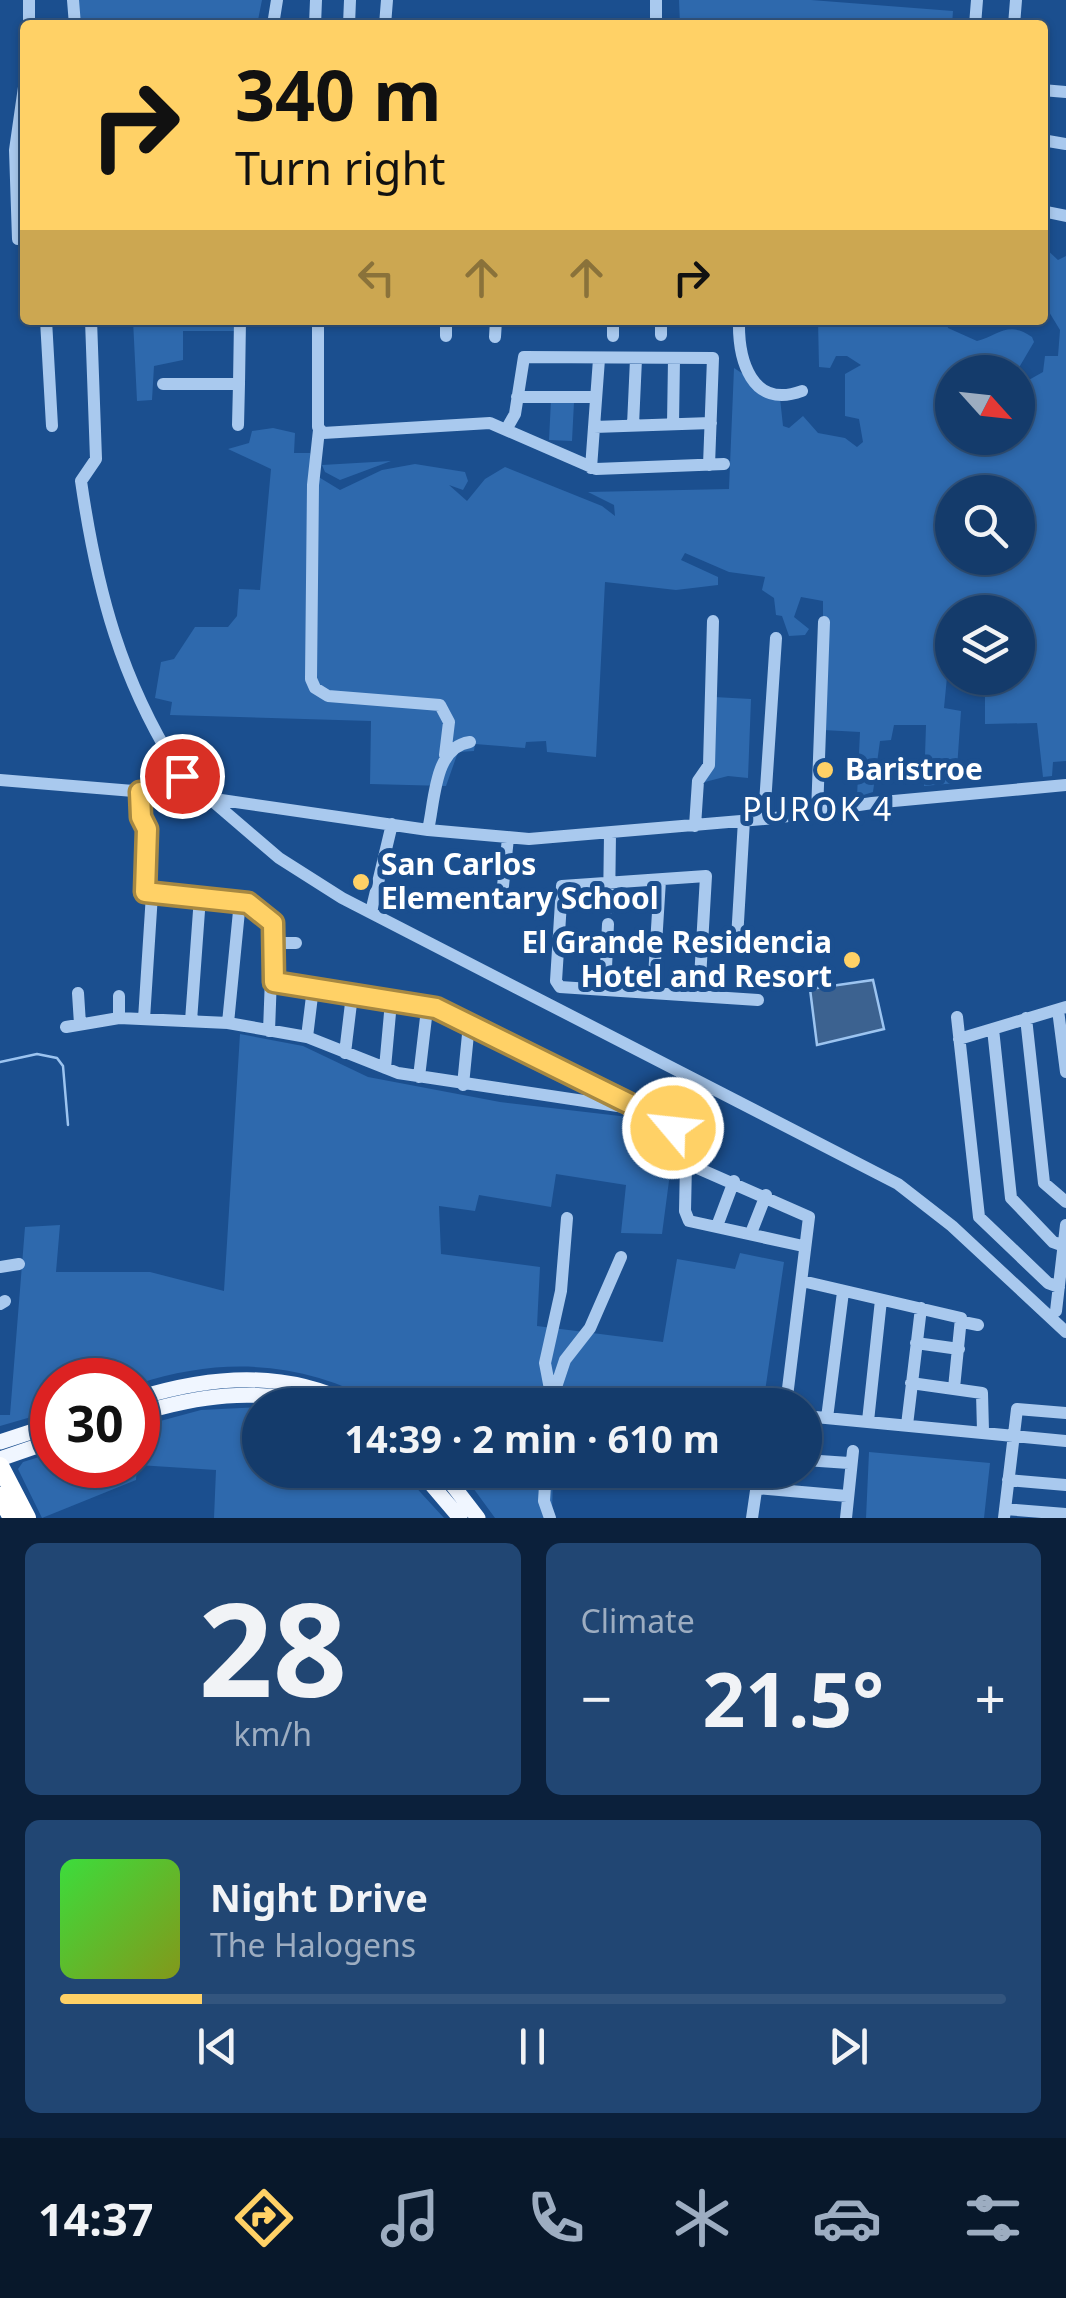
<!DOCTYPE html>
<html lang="en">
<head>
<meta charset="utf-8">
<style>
  body { margin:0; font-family:"Noto Sans",sans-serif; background:#214673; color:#f1f3f6; height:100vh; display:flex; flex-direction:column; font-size:38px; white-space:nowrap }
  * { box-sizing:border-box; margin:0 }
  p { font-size:32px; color:#9dadc1 }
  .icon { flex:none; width:55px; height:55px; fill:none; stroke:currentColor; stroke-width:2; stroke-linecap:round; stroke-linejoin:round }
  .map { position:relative; height:1518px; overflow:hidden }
  .drawer { display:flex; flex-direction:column; gap:25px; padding:25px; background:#0b203b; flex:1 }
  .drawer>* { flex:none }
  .banner { position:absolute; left:20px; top:20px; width:1028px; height:305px; border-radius:10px; box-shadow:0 2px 8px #0004,0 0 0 2px #33557e; background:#ffd166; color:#111; overflow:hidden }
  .needle { width:65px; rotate:117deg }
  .tools { position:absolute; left:935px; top:355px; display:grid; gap:20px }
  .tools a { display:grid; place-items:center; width:100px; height:100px; border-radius:50%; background:#143b6b; box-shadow:0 2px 8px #0004,0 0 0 2px #33557e; font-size:50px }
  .speed { position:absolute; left:30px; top:1358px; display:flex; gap:20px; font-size:50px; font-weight:700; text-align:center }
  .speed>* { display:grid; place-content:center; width:130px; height:130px; border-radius:50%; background:#143b6b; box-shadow:0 2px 8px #0004,0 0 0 2px #33557e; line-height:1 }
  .speed .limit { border:15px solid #d22; background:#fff; color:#111 }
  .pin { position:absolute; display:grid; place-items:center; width:85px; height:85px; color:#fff; margin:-42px; border:5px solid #fff; border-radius:50%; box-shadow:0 2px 10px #0007 }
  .me { position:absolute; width:110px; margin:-55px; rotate:298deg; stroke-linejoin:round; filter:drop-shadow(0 0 8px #0008) }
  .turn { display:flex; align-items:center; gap:35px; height:210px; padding:0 50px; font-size:45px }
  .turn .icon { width:130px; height:130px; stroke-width:2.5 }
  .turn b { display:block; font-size:70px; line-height:85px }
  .lanes { display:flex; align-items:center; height:95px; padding:0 50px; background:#0003; justify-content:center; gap:50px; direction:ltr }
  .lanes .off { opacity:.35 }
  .big { font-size:75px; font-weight:700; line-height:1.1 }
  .drawer .tile { flex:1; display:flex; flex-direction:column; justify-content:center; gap:15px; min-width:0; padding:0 35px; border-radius:15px; background:#214673 }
  .drawer .dial { align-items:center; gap:0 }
  .dial b { font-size:130px; line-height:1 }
  .song { display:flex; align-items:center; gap:30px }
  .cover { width:120px; height:120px; border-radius:15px; background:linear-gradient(135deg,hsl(120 70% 55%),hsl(70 70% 35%)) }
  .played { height:10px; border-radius:5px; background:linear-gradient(90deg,#ffd166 15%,#33557e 15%) }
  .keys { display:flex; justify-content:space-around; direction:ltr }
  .heat { display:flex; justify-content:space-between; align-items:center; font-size:55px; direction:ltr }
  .drawer .tiles { flex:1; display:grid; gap:25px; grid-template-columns:1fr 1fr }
  .tile:last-child { grid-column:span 2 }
  .trip { position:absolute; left:242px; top:1388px; width:580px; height:100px; border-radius:50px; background:#143b6b; box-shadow:0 2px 8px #0004,0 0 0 2px #33557e; font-weight:700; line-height:100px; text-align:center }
  .menu { display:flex; height:160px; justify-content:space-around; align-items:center; background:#08182b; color:#9dadc1 }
  .menu .icon { width:70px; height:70px }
  .menu .active { color:#ffd166 }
  .menu b { font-size:45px; color:#f1f3f6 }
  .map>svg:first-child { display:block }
  .green { fill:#2e69ad; fill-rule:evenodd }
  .water { fill:#3c6290; stroke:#9cc4f0; stroke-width:2.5 }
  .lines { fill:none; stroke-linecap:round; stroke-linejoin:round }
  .stream { stroke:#9cc4f0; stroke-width:2.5 }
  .minor { stroke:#a9c9ee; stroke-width:12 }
  .major { stroke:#f0f6ff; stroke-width:15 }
  .highway { stroke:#fff; stroke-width:18 }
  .route-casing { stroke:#a68842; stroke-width:25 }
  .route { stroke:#ffd166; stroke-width:18 }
  .poi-dot { fill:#ffd166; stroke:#1b4f8f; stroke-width:4 }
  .labels { text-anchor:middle; stroke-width:10; stroke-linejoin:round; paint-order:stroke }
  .poi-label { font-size:30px; font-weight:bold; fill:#fff; stroke:#1b4f8f; text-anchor:start }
  .neighbourhood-label { font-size:32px; letter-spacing:2.5px; fill:#fff; stroke:#1b4f8f }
</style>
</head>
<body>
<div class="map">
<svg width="1066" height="1518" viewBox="0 0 1066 1518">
  <rect width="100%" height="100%" fill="#1b4f8f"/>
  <!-- green -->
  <path class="green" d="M 75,0 L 262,0 L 257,25 L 76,25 Z
    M 679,0 L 811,0 L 953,11 L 952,25 L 680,25 Z
    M 1043,246 L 1058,260 L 1066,256 L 1066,761 L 1053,762 L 1052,776 L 1043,777 L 1037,723 L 985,724 L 985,696 L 993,696 L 994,688 L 984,686 L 982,678 L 1018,678 L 1018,612 L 952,612 L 952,677 L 947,677 L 944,708 L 961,711 L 956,783 L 924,786 L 926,725 L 894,725 L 891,740 L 880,741 L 873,792 L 857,797 L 860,732 L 823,730 L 823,601 L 801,597 L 794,617 L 809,629 L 805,635 L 789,636 L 782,616 L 776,615 L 774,598 L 762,590 L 765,577 L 729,572 L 685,553 L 681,560 L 718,577 L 718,585 L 676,590 L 605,582 L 596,757 L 547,752 L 546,741 L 526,742 L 525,748 L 475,744 L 474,751 L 458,752 L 446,786 L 370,784 L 371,721 L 170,715 L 172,702 L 155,698 L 161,662 L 174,659 L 195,627 L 228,627 L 237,616 L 239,589 L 260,590 L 271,469 L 228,449 L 249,443 L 252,431 L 273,428 L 295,433 L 294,453 L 310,453 L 317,476 L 340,490 L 382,470 L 415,464 L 465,472 L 468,481 L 463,490 L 449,485 L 467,501 L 485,479 L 505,467 L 602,506 L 615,516 L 614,505 L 588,492 L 729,489 L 734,368 L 780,398 L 783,426 L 789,428 L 803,416 L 818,433 L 845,438 L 857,447 L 863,442 L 859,419 L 845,416 L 845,374 L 861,365 L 847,356 L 836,356 L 830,368 L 819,367 L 818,320 L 947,320 L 948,328 L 977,341 C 998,336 1008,320 1032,337 L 1034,342 L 1017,371 L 952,372 L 952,438 L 1018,438 L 1018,386 L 1043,372 L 1045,356 L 1058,356 L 1060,330 L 1043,302 ZM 952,492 L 1018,492 L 1018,558 L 952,558 Z
    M 133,320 L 235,320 L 235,331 L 183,331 L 183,360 L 154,366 L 152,400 L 137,401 Z
    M 551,400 L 574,402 L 572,441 L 549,440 Z
    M 391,461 L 340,480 L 325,472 L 322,465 Z
    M 714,697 L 751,699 L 748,778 L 728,776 L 701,783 Z
    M 240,1034 L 303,1046 L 368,1077 L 500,1102 L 663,1121 L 672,1158 L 662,1234 L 621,1233 L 626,1185 L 556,1174 L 551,1207 L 479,1195 L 475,1211 L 439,1206 L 441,1254 L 540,1267 L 537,1326 L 663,1342 L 677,1259 L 735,1269 L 740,1253 L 784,1262 L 763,1405 L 383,1405 C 304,1361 223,1356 138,1384 L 138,1380 L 52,1380 L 52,1411 L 0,1426 L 0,1415 L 10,1415 L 25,1227 L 60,1225 L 56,1272 L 150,1272 L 224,1291 Z
    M 260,1407 L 260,1470 L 400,1470 L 444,1518 L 214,1518 L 216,1470 L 138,1465 L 138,1427 L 201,1410 Z
    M 869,1452 L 990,1463 L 984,1518 L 866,1518 Z
    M 52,1453 L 52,1465 L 137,1465 L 136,1480 L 42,1518 L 18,1469 L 23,1462 Z
    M 460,1470 L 553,1470 L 552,1518 L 495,1518 Z"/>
  <!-- water -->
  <path class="water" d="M 873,980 L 884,1029 L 817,1045 L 810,989 Z"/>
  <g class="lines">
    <!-- stream -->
    <path class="stream" d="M 0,1062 L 37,1054 L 57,1058 L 63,1066 L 68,1125"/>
    <!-- minor -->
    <path class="minor" d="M 73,0 L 75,25
      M 656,0 L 656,25
      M 29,25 L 29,0
      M 273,25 L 277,0
      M 315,25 L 316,0
      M 349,25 L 350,0
      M 385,25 L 387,0
      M 975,25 L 977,0
      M 1014,25 L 1016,0
      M 1042,90 L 1066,92
      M 1042,140 L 1066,144
      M 1042,211 L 1066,216
      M 18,239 L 15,150 L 25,80
      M 46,320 L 52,426
      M 91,320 L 96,459 L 81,481 C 97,591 121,682 182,776 L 177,794
      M 318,320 L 318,427 L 323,433 L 490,423 L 596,469 L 724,464
      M 739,320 C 738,359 751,410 802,391
      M 661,335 L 661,320
      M 446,336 L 446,320
      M 613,336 L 613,320
      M 495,337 L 496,320
      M 163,384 L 239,384 L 240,320
      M 517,397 L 596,397
      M 673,424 L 674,359
      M 238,425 L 239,384
      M 633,425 L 636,359
      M 594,427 L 711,423
      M 507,428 L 515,414 L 524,357 L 713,358 L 709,465
      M 319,430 L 313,485 L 311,679 L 315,688 L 328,696 L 440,705 L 449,722 L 445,755
      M 591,468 L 599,359
      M 0,780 L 194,796 L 428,830 L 529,839 L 775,818 L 872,803 L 1066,785
      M 209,798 L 279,858 L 342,898 L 898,1184 L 952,1226 L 1066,1332
      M 817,813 L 824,622
      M 141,817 L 147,829 L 145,892 L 240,901 L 273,923 L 269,1031
      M 764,819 L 776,638
      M 695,826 L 698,781 L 709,765 L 713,621
      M 428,830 C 435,800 434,747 470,742
      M 501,905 L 508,838
      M 609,908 L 610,834
      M 371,912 L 392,824
      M 737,939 L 744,820
      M 273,943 L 296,943
      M 273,983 L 436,1008 L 626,1102
      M 605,989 L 608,924
      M 78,993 L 80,1024
      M 653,993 L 660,880
      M 119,996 L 119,1018
      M 699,996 L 706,876 L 562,886 L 556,981 L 560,987 L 758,1000
      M 1058,1010 L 1066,1072
      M 957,1017 L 979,1217 L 1048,1283 L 1059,1287
      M 1026,1018 L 1044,1183 L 1066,1202
      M 144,1019 L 152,894
      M 191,1021 L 200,897
      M 228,1023 L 240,901
      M 66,1027 L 119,1018 L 228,1023 L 307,1037 L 398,1073 L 664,1113 C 680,1127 668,1150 686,1163 L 809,1217 L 786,1405
      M 993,1029 L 1011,1198 L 1053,1242 L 1064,1246
      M 307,1037 L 313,988
      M 959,1039 L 1066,1007
      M 345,1053 L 352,995
      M 385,1068 L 391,1002
      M 419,1077 L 427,1009
      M 463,1085 L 469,1024
      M 686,1163 L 685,1211 L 689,1221 L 803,1246
      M 717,1226 L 734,1181
      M 751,1233 L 766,1195
      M 0,1267 L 19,1264
      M 802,1281 L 961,1318 L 954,1388
      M 0,1304 L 5,1301
      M 1056,1311 L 1066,1225
      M 963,1322 L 978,1325
      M 916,1343 L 959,1349
      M 911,1383 L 982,1393 L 983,1431
      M 554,1393 L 565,1360 L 590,1328 L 621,1257
      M 553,1405 L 545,1363 L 561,1291 L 567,1218
      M 805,1416 L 1066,1441
      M 827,1418 L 843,1292
      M 868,1421 L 881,1300
      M 907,1425 L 921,1308
      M 805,1460 L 849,1463
      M 546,1470 L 544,1501 L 550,1518
      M 1008,1480 L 1066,1485
      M 757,1488 L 847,1496
      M 1005,1509 L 1066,1514
      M 752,1518 L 759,1470
      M 846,1518 L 853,1451
      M 1004,1518 L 1017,1409 L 1066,1413"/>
    <!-- major -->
    <path class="major" d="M 138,1398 C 210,1376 284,1369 354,1405
      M 138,1414 C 197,1396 255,1387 316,1405
      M 0,1442 L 52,1425
      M 0,1459 L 52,1441
      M 419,1470 L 460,1518
      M 441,1470 L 478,1518"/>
    <!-- highway -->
    <path class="highway" d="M 0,1466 L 27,1518
      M 0,1496 L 12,1518"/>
  </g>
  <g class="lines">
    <!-- route casing -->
    <g class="route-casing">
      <path id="route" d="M 182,776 L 177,794 L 140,792 L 141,817 L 147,829 L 145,892 L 248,903 L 273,923 L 274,982 L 436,1008 L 638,1108 L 664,1113 L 673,1128"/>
    </g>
    <!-- route -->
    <use href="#route" class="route"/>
  </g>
  <!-- markers -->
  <g class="poi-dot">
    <circle cx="825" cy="770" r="10"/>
    <circle cx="361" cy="882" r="10"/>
    <circle cx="852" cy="960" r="10"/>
  </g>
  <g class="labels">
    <!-- poi labels -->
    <g class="poi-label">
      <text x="845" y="780">Baristroe</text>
      <text x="381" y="875">San Carlos<tspan x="381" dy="34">Elementary School</tspan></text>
      <text x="832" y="953" text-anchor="end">El Grande Residencia<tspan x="832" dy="34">Hotel and Resort</tspan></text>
    </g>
    <!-- neighbourhood labels -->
    <g class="neighbourhood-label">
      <text x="818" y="821">PUROK 4</text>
    </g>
  </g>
</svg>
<div class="tools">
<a><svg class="needle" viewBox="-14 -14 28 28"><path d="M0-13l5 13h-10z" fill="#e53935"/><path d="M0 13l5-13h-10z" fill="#9dadc1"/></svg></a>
<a><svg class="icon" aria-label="search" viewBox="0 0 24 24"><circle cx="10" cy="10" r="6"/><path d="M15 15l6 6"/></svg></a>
<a><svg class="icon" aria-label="layers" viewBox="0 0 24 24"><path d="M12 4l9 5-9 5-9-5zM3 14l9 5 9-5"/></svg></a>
</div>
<div class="speed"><div class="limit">30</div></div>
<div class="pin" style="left:182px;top:776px;background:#d93025"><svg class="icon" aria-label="arrive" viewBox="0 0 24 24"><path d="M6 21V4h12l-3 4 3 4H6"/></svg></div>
<svg class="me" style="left:673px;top:1128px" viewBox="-20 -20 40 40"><circle r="17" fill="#ffd166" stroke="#fff" stroke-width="3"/><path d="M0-11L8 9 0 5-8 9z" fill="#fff"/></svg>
<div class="trip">14:39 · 2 min · 610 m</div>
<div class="banner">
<div class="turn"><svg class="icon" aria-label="right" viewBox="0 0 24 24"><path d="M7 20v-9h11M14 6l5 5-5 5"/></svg><div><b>340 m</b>Turn right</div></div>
<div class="lanes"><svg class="icon off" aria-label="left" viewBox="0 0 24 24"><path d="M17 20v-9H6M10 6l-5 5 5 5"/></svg><svg class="icon off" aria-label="ahead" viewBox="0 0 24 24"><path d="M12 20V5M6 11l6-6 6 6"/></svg><svg class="icon off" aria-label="ahead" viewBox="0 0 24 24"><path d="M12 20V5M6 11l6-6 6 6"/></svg><svg class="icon" aria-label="right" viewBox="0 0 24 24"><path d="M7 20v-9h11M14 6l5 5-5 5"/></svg></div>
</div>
</div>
<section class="drawer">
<div class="tiles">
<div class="tile dial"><b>28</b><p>km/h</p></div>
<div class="tile"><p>Climate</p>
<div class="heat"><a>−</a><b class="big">21.5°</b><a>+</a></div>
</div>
<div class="tile">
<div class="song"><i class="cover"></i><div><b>Night Drive</b><p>The Halogens</p></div></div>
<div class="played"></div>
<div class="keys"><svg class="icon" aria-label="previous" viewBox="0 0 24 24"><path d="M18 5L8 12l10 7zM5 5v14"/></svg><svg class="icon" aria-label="pause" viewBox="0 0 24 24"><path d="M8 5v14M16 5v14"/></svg><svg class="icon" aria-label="next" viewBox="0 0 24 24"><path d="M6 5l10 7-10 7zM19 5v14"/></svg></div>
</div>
</div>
</section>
<nav class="menu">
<b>14:37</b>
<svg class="icon active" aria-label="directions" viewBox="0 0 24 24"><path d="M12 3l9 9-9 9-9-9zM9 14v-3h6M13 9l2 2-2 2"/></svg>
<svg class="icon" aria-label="music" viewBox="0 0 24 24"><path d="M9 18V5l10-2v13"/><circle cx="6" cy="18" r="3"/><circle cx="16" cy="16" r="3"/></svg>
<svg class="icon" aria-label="phone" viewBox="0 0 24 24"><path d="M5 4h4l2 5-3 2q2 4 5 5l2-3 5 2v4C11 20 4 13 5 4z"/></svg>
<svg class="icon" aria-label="climate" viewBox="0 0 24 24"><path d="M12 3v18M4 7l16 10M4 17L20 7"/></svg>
<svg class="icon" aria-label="car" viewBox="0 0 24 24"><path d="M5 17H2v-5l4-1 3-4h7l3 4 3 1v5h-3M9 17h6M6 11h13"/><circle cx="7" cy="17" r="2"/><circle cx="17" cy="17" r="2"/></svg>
<svg class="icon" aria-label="filters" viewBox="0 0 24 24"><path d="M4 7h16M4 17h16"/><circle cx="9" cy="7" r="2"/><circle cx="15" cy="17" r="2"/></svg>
</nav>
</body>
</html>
